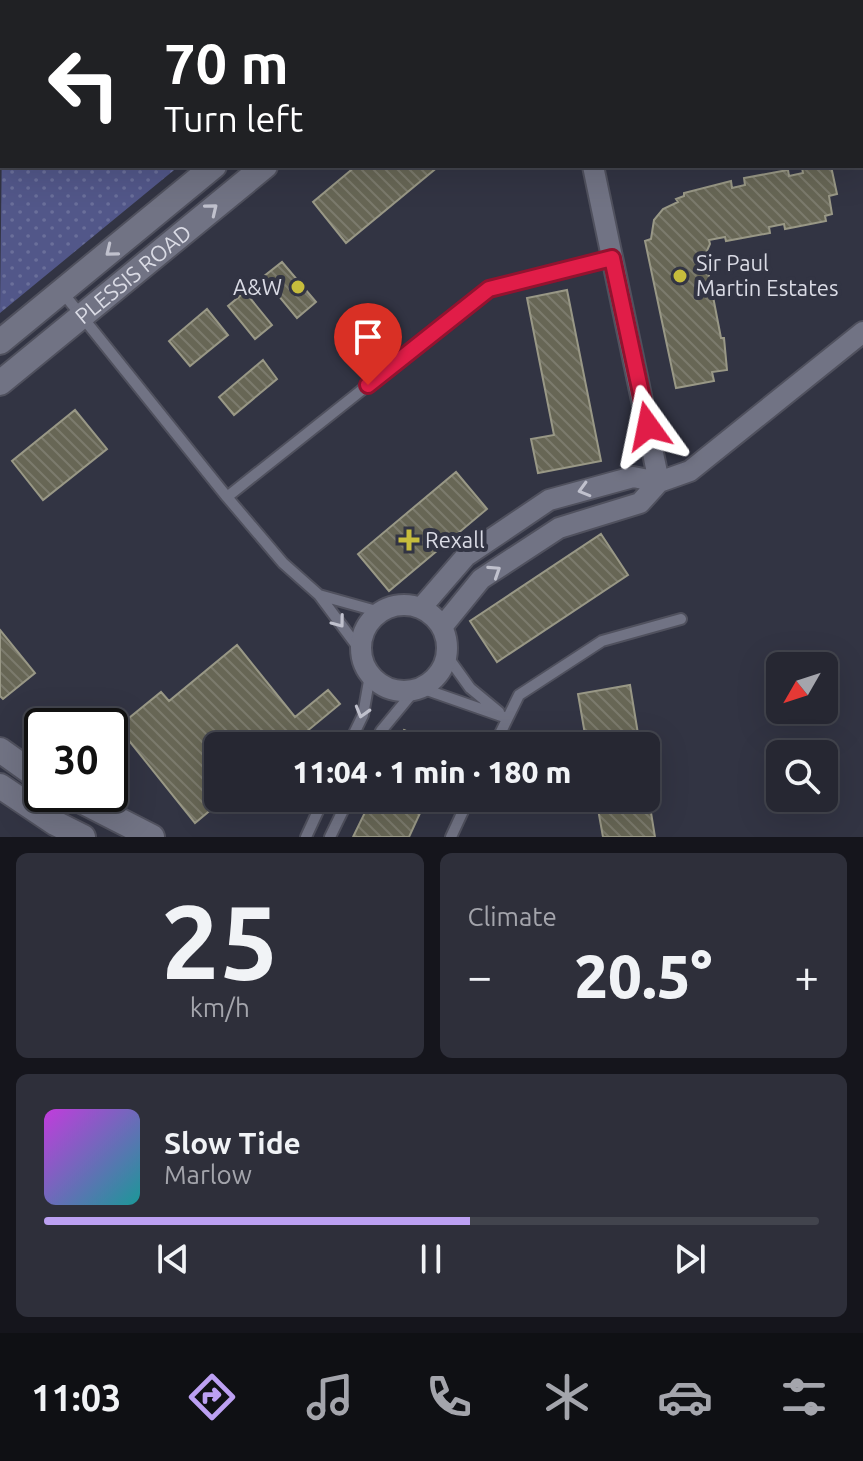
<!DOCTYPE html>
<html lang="en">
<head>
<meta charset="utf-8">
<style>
  body { margin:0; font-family:Ubuntu,sans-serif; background:#2e2f3a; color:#f1f3f6; height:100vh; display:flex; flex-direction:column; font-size:30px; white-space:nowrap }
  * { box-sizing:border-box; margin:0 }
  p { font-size:26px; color:#a4a5ac }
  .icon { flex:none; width:44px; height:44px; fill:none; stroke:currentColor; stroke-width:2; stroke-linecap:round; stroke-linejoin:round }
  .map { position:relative; height:837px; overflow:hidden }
  .sheet { display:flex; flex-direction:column; gap:16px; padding:16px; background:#15151c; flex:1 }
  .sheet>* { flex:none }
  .guide { position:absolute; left:0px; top:0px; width:864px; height:168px; box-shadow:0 8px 32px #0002,0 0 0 2px #42444d; background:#202124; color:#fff; overflow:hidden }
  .needle { width:52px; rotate:231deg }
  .tools { position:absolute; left:766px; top:652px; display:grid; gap:16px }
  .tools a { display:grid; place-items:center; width:72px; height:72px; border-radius:12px; background:#262732; box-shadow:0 8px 32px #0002,0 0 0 2px #42444d; font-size:40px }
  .speed { position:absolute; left:24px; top:708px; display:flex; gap:16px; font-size:40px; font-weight:700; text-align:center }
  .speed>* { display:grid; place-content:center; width:104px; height:104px; border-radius:50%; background:#262732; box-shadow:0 8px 32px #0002,0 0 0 2px #42444d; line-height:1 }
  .speed .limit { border:4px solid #111; border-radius:12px; background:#fff; color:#111 }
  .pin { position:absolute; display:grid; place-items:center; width:68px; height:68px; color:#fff; margin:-82px -34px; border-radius:50% 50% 50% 0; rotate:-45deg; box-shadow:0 0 8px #0007 }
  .pin .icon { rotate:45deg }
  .me { position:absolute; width:88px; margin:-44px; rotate:348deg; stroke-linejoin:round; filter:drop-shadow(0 0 6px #0008) }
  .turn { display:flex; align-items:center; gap:28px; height:168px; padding:0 32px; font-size:36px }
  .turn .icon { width:104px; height:104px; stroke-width:2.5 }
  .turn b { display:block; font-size:56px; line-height:68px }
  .big { font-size:60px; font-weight:800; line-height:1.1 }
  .sheet .widget { flex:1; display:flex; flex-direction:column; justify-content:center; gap:12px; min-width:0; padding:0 28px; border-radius:12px; background:#2e2f3a }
  .sheet .dial { align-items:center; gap:0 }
  .dial b { font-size:104px; line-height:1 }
  .song { display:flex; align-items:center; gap:24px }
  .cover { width:96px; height:96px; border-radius:12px; background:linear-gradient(135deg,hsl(290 70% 55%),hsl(180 70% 35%)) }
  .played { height:8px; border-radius:4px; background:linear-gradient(90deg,#bca0f2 55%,#42444d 55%) }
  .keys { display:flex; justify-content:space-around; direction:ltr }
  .heat { display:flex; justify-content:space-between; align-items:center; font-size:44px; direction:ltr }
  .sheet .tiles { flex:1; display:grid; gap:16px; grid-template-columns:1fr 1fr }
  .widget:last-child { grid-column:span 2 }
  .trip { position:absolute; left:204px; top:732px; width:456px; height:80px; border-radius:12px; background:#262732; box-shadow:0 8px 32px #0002,0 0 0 2px #42444d; font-weight:800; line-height:80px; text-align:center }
  .tab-bar { display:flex; height:128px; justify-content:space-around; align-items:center; background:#0f1014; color:#a4a5ac }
  .tab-bar .icon { width:56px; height:56px }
  .tab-bar .on { color:#bca0f2 }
  .tab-bar b { font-size:36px; color:#f1f3f6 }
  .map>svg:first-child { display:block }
  .green { fill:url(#green-dots) }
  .building { fill:url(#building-back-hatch); stroke:#999886; stroke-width:2 }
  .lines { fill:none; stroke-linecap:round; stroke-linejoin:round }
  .service-casing { stroke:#50515e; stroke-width:14 }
  .minor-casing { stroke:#50515e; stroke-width:24 }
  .tertiary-casing { stroke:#50515e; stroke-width:28 }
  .secondary-casing { stroke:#50515e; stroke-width:28 }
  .service { stroke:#717384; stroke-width:10 }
  .minor { stroke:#717384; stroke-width:20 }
  .tertiary { stroke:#717384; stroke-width:24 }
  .secondary { stroke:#717384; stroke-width:24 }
  .oneway { stroke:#c0c1cd }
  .route-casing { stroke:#92132f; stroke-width:20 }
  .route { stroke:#e11d48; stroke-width:14 }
  .poi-dot { fill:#c6bc3c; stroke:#323443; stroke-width:3 }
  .labels { text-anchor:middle; stroke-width:8; stroke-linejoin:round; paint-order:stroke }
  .poi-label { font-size:22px; fill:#dadbe5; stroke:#323443; text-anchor:start }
  .street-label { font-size:22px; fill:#dadbe5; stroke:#323443 }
</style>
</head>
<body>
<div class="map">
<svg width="863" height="837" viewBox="0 0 863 837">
  <defs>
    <pattern id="green-dots" width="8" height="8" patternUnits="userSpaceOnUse" patternTransform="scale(2)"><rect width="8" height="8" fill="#525789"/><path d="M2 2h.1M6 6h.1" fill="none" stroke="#6a6f9a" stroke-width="1.8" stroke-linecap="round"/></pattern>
    <pattern id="building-back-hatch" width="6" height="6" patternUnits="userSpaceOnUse" patternTransform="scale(2)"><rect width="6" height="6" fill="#676655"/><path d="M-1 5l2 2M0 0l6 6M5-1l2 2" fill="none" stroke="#7c7b6d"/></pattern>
  </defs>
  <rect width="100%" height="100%" fill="#323443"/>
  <!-- green -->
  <path class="green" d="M 2,136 L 2,166 L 179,166 L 0,313 Z"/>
  <!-- building -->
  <path class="building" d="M 588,0 L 643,0 L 644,2 L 589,2 Z
    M 0,19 L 2,19 L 2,50 L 0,50 Z
    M 862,59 L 863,60 L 863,133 L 862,131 Z
    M 356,166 L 439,166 L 346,243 L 313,202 Z
    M 809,166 L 831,166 L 837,194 L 829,196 L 832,214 L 825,216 L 826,221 L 785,229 L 784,224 L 769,227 L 770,233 L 726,241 L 725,237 L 709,240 L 710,244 L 705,255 L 721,338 L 724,338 L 727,370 L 712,372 L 714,381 L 676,388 L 645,241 L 651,239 L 654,220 L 663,209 L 678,202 L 676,199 L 684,196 L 684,193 L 731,181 L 732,188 L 745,185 L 744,178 L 788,170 L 789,176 L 803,173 L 802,168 Z
    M 282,262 L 316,302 L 297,318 L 263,277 Z
    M 567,290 L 601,461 L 538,473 L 531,439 L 554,435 L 527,298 Z
    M 245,292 L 272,325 L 255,339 L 228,306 Z
    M 207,309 L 228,335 L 190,366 L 169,341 Z
    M 263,360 L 277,379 L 234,415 L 219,397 Z
    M 75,410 L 107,449 L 43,500 L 12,461 Z
    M 456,472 L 487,509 L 389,591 L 358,554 Z
    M 601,534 L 628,575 L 497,662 L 470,621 Z
    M 0,630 L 35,673 L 3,699 L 0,696 Z
    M 237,645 L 295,717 L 328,690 L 340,704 L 289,746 L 218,746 L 218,798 L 225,798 L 195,823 L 118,727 L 161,692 L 169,701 Z
    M 630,685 L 640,746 L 587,746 L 578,694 Z
    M 404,730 L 439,746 L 397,746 Z
    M 646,782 L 655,837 L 603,837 L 596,798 L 646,798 Z
    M 372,798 L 427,798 L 409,837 L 353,837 Z"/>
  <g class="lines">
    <!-- service casing -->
    <g class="service-casing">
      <path id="service" d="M 396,0 L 398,2
        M 823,0 L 825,2
        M 806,2 L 809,0
        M 862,39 L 863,40
        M 862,147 L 863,148
        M 63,293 L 227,497 L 283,563 L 319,595 L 360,650
        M 227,497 L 489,289 L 612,258
        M 319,595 L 380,612
        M 447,656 L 470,688 L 499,712
        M 421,688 L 507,718
        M 348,746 L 363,715 L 370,675
        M 374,746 L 381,731 L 414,691
        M 494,746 L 519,695 L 602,641 L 681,619
        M 306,837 L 324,798
        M 330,837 L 349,798
        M 451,837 L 469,798"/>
    </g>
    <!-- minor casing -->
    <g class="minor-casing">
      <path id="minor" d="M 253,0 L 255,2
        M 541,0 L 542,2
        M 593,166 L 659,482
        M361 648a43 43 0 1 1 86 0a43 43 0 1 1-86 0Z
        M 421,608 L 466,556 L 549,500 L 633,477 L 659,482
        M 442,627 L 481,579 L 559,528 L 640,503 L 659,482 L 690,471 L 863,332"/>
    </g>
    <!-- tertiary casing -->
    <g class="tertiary-casing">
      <path id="tertiary" d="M 0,750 L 42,780
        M 0,786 L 55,823 L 83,837
        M 68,794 L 152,837"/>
    </g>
    <!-- secondary casing -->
    <g class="secondary-casing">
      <g id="secondary">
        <path d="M 565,0 L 565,2"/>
        <path d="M 413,2 L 415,0"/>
        <path d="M 459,2 L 462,0"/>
        <path d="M 0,342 L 214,166"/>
        <path id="s1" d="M 0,383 L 265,166"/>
      </g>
    </g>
    <!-- service -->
    <use href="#service" class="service"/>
    <!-- minor -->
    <use href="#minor" class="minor"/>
    <!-- tertiary -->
    <use href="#tertiary" class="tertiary"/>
    <!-- secondary -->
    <use href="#secondary" class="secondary"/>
  </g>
  <!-- one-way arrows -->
  <defs><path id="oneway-chevron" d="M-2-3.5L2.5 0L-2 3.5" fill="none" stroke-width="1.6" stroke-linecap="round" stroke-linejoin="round" transform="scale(2)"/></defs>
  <g class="oneway">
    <use href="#oneway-chevron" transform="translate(212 209) rotate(-39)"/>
    <use href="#oneway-chevron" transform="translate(111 251) rotate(141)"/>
    <use href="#oneway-chevron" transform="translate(584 490) rotate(164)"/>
    <use href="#oneway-chevron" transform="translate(495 571) rotate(-33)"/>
    <use href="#oneway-chevron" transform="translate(339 622) rotate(53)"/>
    <use href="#oneway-chevron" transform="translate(362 712) rotate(106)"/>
  </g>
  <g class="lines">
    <!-- route casing -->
    <g class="route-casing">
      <path id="route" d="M 368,385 L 489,289 L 612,258 L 648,426"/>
    </g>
    <!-- route -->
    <use href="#route" class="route"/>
  </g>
  <!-- markers -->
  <g class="poi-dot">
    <circle cx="680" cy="276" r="8"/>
    <circle cx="298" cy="287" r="8"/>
    <path d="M405 528h8v8h8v8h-8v8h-8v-8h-8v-8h8z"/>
  </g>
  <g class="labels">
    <!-- poi labels -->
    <g class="poi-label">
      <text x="696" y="271">Sir Paul<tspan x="696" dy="25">Martin Estates</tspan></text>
      <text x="282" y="295" text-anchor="end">A&amp;W</text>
      <text x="425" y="548">Rexall</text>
    </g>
    <!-- street labels -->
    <g class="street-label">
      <text dy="8" stroke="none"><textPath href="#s1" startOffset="172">PLESSIS ROAD</textPath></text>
    </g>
  </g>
</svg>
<div class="tools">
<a><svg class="needle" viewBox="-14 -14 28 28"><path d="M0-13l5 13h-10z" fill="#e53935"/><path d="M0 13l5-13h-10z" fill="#a4a5ac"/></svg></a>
<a><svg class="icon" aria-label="search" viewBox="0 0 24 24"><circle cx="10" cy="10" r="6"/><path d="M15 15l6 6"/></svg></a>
</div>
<div class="speed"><div class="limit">30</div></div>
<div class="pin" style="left:368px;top:385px;background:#d93025"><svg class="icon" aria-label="arrive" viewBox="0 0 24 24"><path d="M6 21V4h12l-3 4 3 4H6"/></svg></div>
<svg class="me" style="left:648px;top:426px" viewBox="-20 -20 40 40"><path d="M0-17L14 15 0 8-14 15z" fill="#e11d48" stroke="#fff" stroke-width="4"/></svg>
<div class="trip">11:04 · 1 min · 180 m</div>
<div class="guide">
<div class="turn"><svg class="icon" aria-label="left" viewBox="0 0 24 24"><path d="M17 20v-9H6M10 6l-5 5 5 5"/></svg><div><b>70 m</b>Turn left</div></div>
</div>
</div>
<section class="sheet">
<div class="tiles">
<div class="widget dial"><b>25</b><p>km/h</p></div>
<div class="widget"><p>Climate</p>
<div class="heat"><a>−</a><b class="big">20.5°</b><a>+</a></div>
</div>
<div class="widget">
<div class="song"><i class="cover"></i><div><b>Slow Tide</b><p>Marlow</p></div></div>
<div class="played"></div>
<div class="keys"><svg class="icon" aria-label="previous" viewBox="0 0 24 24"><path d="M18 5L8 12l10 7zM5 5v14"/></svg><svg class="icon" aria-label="pause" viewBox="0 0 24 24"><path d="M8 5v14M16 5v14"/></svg><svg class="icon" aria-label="next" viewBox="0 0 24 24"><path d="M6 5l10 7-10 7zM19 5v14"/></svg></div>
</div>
</div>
</section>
<nav class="tab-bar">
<b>11:03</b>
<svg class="icon on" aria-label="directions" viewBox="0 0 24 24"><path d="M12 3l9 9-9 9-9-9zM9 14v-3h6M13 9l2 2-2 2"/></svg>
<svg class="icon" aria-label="music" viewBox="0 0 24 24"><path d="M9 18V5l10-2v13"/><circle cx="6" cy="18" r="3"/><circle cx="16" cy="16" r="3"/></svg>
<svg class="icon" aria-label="phone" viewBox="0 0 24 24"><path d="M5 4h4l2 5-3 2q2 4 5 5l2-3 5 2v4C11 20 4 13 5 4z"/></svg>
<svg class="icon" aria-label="climate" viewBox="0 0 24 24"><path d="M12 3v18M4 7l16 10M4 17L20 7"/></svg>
<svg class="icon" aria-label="car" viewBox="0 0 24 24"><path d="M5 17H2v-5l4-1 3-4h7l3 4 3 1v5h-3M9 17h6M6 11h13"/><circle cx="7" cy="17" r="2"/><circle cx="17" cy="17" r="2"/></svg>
<svg class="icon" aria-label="filters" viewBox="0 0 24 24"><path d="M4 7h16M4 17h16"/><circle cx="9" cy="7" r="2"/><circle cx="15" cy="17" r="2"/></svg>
</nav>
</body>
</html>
